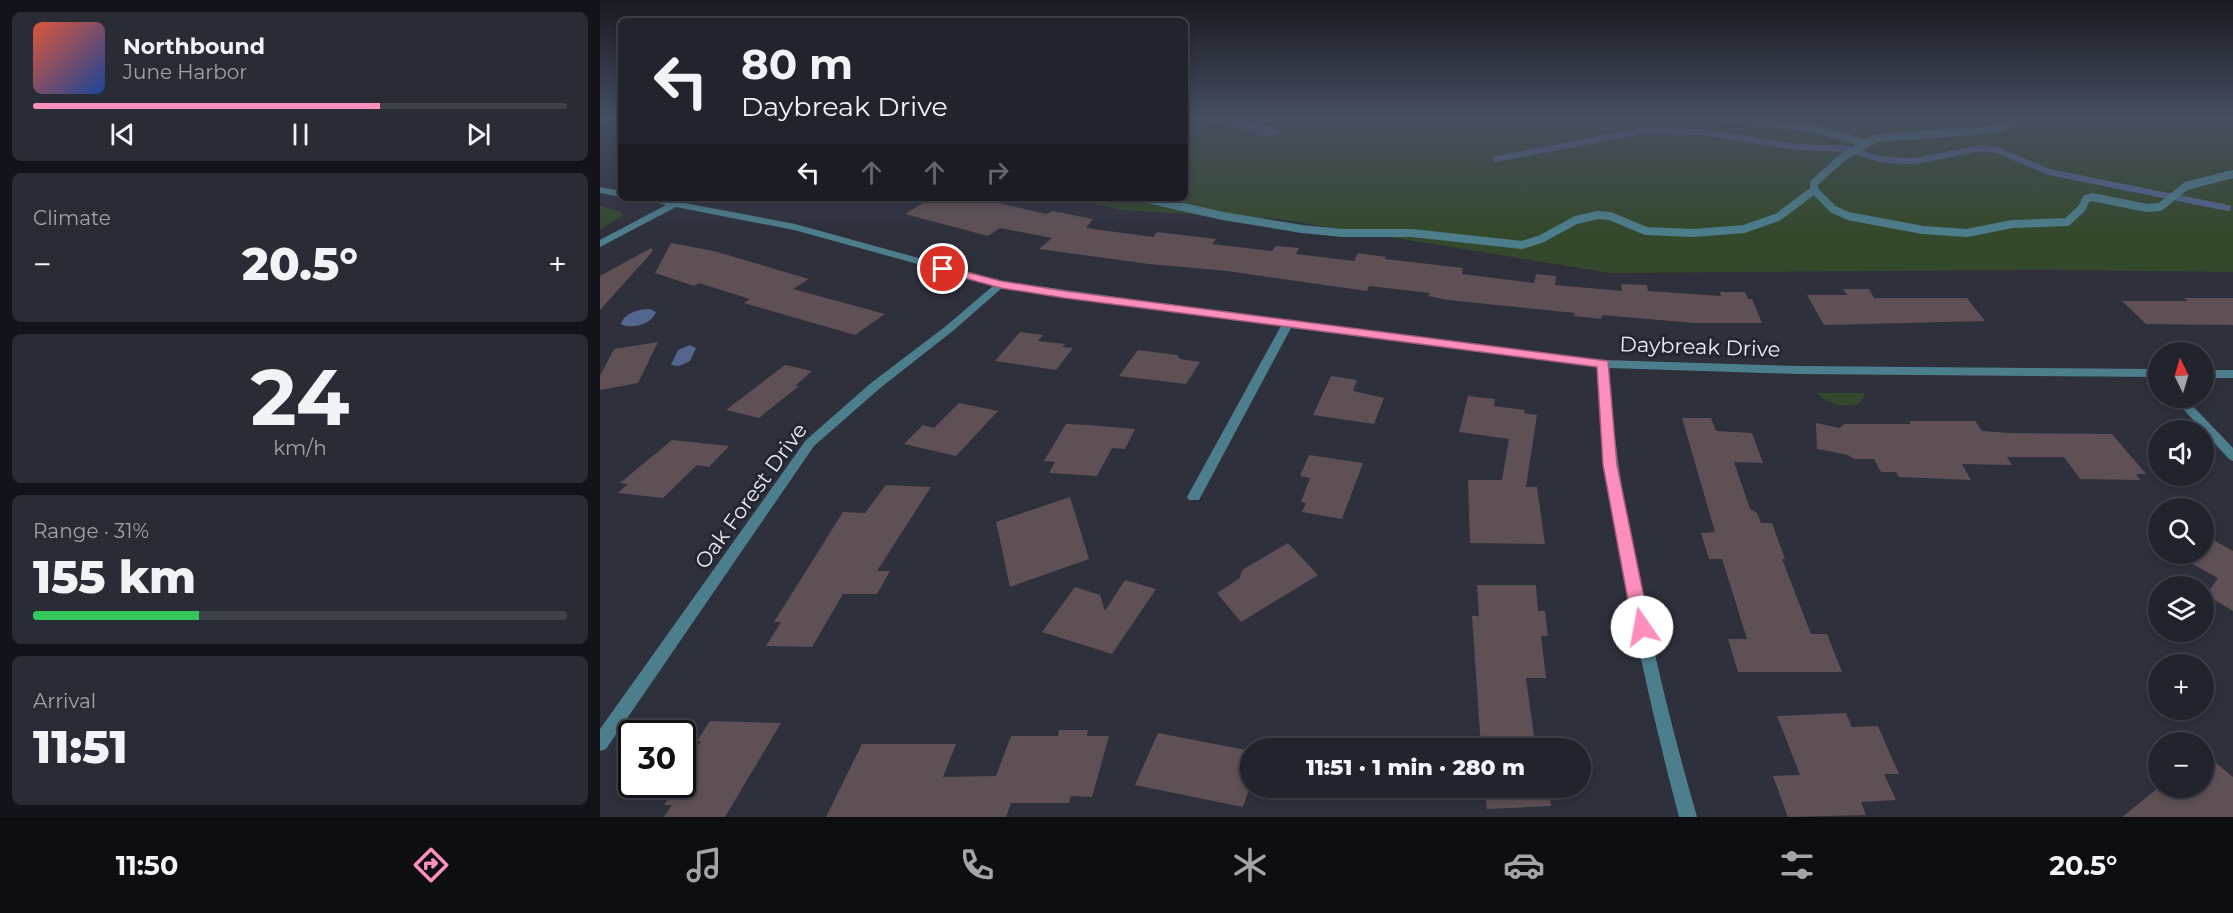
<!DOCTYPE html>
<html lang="en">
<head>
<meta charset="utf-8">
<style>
  body { margin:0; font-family:Montserrat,sans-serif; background:#2a2c35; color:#f1f3f6; height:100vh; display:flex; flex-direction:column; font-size:22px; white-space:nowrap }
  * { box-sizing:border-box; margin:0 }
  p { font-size:20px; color:#a2a4aa }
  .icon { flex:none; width:33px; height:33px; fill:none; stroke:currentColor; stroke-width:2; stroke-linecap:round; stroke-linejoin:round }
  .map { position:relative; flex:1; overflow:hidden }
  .details { display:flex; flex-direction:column; gap:12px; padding:12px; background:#131419; width:600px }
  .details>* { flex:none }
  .top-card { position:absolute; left:18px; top:18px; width:570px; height:183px; border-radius:9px; box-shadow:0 3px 9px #0003,0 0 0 2px #3f4149; background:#22242d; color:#f1f3f6; overflow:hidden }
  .needle { width:39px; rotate:355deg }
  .controls { position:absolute; left:1548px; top:342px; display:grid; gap:12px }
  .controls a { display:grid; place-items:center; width:66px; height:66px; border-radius:50%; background:#22242d; box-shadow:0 3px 9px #0003,0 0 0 2px #3f4149; font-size:30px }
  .speed { position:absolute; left:18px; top:720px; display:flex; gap:12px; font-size:30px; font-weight:700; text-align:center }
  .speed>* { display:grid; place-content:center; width:78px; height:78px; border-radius:50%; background:#22242d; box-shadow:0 3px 9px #0003,0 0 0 2px #3f4149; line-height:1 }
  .speed .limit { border:3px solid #111; border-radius:9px; background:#fff; color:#111 }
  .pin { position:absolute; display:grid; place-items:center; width:51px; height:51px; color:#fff; margin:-26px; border:3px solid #fff; border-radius:50%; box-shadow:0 2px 6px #0007 }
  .me { position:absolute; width:66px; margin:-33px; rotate:348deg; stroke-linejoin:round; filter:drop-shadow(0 0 4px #0008) }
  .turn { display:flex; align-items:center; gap:21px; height:126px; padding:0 24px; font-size:27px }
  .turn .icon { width:78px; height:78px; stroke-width:2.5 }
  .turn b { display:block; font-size:42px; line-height:51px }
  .lanes { display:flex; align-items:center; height:57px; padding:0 24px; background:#0003; justify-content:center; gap:30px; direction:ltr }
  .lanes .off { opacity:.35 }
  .big { font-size:45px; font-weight:800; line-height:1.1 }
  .details .card { flex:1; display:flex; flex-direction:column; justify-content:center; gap:9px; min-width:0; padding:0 21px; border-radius:9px; background:#2a2c35 }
  .details .dial { align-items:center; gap:0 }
  .dial b { font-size:78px; line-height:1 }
  .song { display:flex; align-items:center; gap:18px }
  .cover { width:72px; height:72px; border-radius:9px; background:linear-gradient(135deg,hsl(10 70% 55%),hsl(220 70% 35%)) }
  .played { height:6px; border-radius:3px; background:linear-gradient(90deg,#fe8ebd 65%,#3f4149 65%) }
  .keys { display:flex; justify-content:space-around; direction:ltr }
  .heat { display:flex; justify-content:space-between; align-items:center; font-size:33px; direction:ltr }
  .charge { height:9px; border-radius:4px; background:linear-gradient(90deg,#34c759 31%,#3f4149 0) }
  .trip { position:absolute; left:640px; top:738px; width:351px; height:60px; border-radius:30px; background:#22242d; box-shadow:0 3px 9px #0003,0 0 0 2px #3f4149; font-weight:800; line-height:60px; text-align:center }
  .menu { display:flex; height:96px; justify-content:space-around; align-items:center; background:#0e0e12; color:#a2a4aa }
  .menu .icon { width:42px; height:42px }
  .menu .on { color:#fe8ebd }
  .menu b { font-size:27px; color:#f1f3f6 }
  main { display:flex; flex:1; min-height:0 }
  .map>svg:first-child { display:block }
  .green { fill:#34492c }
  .water { fill:#53668d }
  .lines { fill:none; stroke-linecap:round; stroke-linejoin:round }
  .stream { stroke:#53668d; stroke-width:6 }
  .building { fill:#5f5055 }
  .lane { stroke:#4d7e8c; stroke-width:8 }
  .street { fill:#4d7e8c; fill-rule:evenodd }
  .route { fill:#fe8ebd; stroke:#a55c7b; stroke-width:1.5 }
  .labels { text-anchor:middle; stroke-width:6; stroke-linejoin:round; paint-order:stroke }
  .street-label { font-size:21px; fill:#ecedf5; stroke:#252631 }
</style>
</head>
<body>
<main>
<section class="details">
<div class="card">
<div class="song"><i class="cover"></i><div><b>Northbound</b><p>June Harbor</p></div></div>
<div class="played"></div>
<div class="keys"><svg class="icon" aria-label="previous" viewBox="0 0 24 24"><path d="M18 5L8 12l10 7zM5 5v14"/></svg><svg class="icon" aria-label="pause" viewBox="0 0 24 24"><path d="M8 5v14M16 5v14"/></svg><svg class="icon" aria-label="next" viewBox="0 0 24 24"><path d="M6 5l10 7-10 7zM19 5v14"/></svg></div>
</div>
<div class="card"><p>Climate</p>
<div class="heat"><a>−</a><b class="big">20.5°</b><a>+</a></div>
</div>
<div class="card dial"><b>24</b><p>km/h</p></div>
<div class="card"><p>Range · 31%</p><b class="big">155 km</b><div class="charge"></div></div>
<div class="card"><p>Arrival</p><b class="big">11:51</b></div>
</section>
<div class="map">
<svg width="1633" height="817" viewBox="0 0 1633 817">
  <rect width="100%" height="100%" fill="#2e303c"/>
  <!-- green -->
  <path class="green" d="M 585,118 L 1633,118 L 1633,272 L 1450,270 L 1011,273 L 678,219 L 523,210 L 468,198 L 585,198 Z
    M 0,206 L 22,212 L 22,216 L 0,230 Z
    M 1217,393 L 1265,393 L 1260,403 C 1246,409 1228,404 1217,393 Z"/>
  <!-- water -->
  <path class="water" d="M 585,118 L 673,118 L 670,122 L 644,122 L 676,128 L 682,133 L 666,137 L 634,127 Z
    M 50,309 L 56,312 C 52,324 32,330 21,324 C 24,313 39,309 50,309 Z
    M 90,345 L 96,348 L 90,361 L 79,366 L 71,365 L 78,350 Z"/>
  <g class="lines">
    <!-- stream -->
    <path class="stream" d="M 896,159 L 1041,131 L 1102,132 L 1198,147 L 1249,149 L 1279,159 L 1304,161 L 1316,161 L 1381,148 L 1397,150 L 1449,172 L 1628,208"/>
  </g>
  <!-- building -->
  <path class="building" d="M 331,198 L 378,198 L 446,214 L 453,211 L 493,219 L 486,228 L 553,237 L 557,232 L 616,239 L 612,244 L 672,251 L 676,246 L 699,248 L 696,254 L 754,261 L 758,253 L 786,257 L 785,259 L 863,268 L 862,274 L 934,283 L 936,274 L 956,276 L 955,285 L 1022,291 L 1021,284 L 1047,285 L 1048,291 L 1121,296 L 1120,292 L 1145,292 L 1148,299 L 1152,299 L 1162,323 L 1094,323 L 1002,315 L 1001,319 L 974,316 L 975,313 L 848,300 L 828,296 L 830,293 L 769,286 L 767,291 L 627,271 L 549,264 L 439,249 L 452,238 L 400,228 L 388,236 L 305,214 Z
    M 71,243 L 114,251 L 209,279 L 193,289 L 285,314 L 255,335 L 144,303 L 150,299 L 99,283 L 94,286 L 55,273 Z
    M 51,248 L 53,251 L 0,310 L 0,276 Z
    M 1243,289 L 1269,289 L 1274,298 L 1367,298 L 1385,321 L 1224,325 L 1207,295 L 1247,295 Z
    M 1584,298 L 1633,298 L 1633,325 L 1546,324 L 1522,301 L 1588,301 Z
    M 420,332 L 443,335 L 438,341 L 465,344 L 462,347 L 473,348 L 456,370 L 395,361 Z
    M 58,342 L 38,383 L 0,390 L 0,376 L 14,349 Z
    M 538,350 L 577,355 L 580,359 L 600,362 L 586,384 L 519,376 Z
    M 185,365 L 212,371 L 195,386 L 199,386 L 159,418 L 126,410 Z
    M 731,376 L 757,380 L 753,391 L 784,398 L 774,424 L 713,415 Z
    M 868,396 L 895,399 L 894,406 L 925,410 L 924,413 L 937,415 L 926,487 L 937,487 L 945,544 L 870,543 L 868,480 L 902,480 L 909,439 L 859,432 Z
    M 359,403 L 398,411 L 356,456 L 304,444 L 323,425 L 334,428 Z
    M 1082,418 L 1111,418 L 1116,431 L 1152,433 L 1163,463 L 1134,462 L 1150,509 L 1157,513 L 1161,523 L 1172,523 L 1185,559 L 1182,559 L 1211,634 L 1227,634 L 1242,672 L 1138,672 L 1128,639 L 1147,639 L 1122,559 L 1109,559 L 1101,533 L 1115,532 Z
    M 1309,421 L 1375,421 L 1382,431 L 1409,433 L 1512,434 L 1546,474 L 1536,474 L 1540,480 L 1480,479 L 1464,457 L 1407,457 L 1412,465 L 1362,464 L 1371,480 L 1299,477 L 1296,472 L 1281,472 L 1274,459 L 1254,459 L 1248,455 L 1217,449 L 1216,423 L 1240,428 L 1244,424 L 1311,424 Z
    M 466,424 L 488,425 L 535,429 L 525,449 L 512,448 L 497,476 L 449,473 L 455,462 L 444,461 Z
    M 72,440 L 129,446 L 109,467 L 97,465 L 63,498 L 18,493 L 28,484 L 20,483 Z
    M 709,455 L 763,463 L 742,519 L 702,512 L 706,503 L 701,502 L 710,478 L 700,476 Z
    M 286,485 L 331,487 L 277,571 L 290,571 L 277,594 L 243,594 L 212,647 L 166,646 L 181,622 L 174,622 L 243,512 L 265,513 Z
    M 470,497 L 489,559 L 410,587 L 396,522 Z
    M 1604,535 L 1633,551 L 1633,611 L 1606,595 L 1618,578 L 1574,554 L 1604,554 Z
    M 688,543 L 718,575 L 641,622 L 617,593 L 640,578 L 642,570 Z
    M 525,580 L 556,589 L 512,654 L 442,632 L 475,587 L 500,595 L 505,611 Z
    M 877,585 L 936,585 L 938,611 L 945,611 L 948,636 L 941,636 L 946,678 L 926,678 L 935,743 L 942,743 L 943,748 L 881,748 L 872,616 L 879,616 Z
    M 1246,713 L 1252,727 L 1278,726 L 1299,774 L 1284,774 L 1296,800 L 1261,802 L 1266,815 L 1188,817 L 1173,776 L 1200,775 L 1177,716 Z
    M 110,721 L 181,723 L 125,817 L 64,817 L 72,805 L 64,805 L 77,784 L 82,784 L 82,776 L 89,765 L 85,765 L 101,741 L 97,741 Z
    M 459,730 L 488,730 L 487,736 L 509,736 L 492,797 L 471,796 L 469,803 L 411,803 L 406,817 L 226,817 L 262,744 L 356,744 L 343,777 L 396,776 L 411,736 L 458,736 Z
    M 558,733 L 651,751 L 651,784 L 643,807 L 535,785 Z
    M 1604,753 L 1633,777 L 1633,817 L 1522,817 L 1558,788 L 1604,788 Z
    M 885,788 L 949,788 L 951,806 L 887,809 Z"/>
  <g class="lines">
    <!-- lane -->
    <path class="lane" d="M 1002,118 L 1017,118
      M 1111,118 L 1209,127 L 1264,143
      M 1421,118 L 1402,128 L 1389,130 L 1276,138 L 1243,157 L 1214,183 L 1214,190 L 1233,209 L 1248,216 L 1323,230 L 1367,233 L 1412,224 L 1467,222 L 1482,208 L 1486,199 L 1492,197 L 1547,208 L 1560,207 L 1586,186 L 1633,174
      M 543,198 L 623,216 L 702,229 L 743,233 L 812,233 L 922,245 L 941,239 L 976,220 L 998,215 L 1010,216 L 1046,231 L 1093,233 L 1144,229 L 1178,217 L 1214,190"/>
    <!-- street -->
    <path class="street" d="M 4,118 L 14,118 L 0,124 L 0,119 Z
      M 0,187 L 21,191 L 21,197 L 0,193 Z
      M 40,198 L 58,198 L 195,224 L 402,281 L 688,321 L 1003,360 L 1198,366 L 1558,369 L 1558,377 L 1198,374 L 1009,368 C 1012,431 1022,492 1034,554 C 1051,643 1072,730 1097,817 L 1079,817 C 1056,730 1036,642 1020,553 C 1009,491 999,430 997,367 L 691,328 L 599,500 L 589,500 L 587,497 L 681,326 L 403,287 L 354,330 L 279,389 L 214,446 L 6,749 L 0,751 L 0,729 L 206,440 L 271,383 L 346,326 L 394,285 L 194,230 L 76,207 L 0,247 L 0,240 L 66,205 Z
      M 1604,370 L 1633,370 L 1633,378 L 1604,378 Z
      M 1573,398 L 1585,398 L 1633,448 L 1633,461 L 1629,459 Z"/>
  </g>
  <!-- sky -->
  <linearGradient id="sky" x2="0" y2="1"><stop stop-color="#191a21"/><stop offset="0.51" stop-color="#464e61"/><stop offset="1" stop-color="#464e61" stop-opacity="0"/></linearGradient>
  <rect width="1633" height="232" fill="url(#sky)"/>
  <!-- route -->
  <path class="route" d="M 343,266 L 401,281 L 465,291 L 1008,361 L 1017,465 L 1050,627 L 1048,632 L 1042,634 L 1035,632 L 1033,627 L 1003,465 L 997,367 L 465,298 L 401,288 L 339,271 L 339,267 Z"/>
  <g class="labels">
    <!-- street labels -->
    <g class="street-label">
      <text transform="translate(1100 347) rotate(2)" y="7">Daybreak Drive</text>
      <text transform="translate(151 496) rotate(-54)" y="7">Oak Forest Drive</text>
    </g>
  </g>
</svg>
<div class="controls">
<a><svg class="needle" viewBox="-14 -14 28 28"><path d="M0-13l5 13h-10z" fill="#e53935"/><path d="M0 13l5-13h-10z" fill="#a2a4aa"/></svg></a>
<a><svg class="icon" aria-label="sound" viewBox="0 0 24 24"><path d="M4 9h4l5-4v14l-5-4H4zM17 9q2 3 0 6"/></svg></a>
<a><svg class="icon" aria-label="search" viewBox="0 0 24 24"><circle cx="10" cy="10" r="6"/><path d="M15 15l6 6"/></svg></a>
<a><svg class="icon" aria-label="layers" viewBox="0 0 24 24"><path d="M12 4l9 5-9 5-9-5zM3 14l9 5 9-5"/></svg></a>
<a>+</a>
<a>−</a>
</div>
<div class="speed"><div class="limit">30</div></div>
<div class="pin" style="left:343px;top:269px;background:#d93025"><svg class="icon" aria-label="arrive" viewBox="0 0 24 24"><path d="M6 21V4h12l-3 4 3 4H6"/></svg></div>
<svg class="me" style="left:1042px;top:627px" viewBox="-20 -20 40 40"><circle r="19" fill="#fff"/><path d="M0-13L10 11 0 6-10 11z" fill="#fe8ebd"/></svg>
<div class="trip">11:51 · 1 min · 280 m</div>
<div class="top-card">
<div class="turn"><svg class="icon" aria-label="left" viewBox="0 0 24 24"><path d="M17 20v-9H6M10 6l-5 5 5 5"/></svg><div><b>80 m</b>Daybreak Drive</div></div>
<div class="lanes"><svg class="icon" aria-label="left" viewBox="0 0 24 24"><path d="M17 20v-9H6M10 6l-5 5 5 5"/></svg><svg class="icon off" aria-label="ahead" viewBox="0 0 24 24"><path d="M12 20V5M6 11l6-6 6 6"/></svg><svg class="icon off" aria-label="ahead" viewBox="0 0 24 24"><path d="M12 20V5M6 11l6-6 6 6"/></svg><svg class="icon off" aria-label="right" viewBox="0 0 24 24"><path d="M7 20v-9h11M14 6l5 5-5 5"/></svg></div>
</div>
</div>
</main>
<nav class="menu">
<b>11:50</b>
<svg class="icon on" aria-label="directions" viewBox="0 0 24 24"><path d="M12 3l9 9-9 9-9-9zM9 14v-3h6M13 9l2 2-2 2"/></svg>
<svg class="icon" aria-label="music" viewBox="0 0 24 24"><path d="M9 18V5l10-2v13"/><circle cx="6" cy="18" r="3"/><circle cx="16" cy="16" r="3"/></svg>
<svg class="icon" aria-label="phone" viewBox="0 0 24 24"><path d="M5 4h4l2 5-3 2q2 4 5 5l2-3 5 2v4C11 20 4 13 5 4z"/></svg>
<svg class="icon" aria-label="climate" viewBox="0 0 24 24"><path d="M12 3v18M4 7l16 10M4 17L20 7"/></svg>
<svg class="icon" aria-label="car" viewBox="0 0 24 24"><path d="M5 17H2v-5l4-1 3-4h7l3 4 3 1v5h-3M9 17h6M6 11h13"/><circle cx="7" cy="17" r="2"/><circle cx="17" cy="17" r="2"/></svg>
<svg class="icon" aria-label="filters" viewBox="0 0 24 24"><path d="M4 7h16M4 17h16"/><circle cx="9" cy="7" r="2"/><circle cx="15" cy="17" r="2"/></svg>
<b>20.5°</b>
</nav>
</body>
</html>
